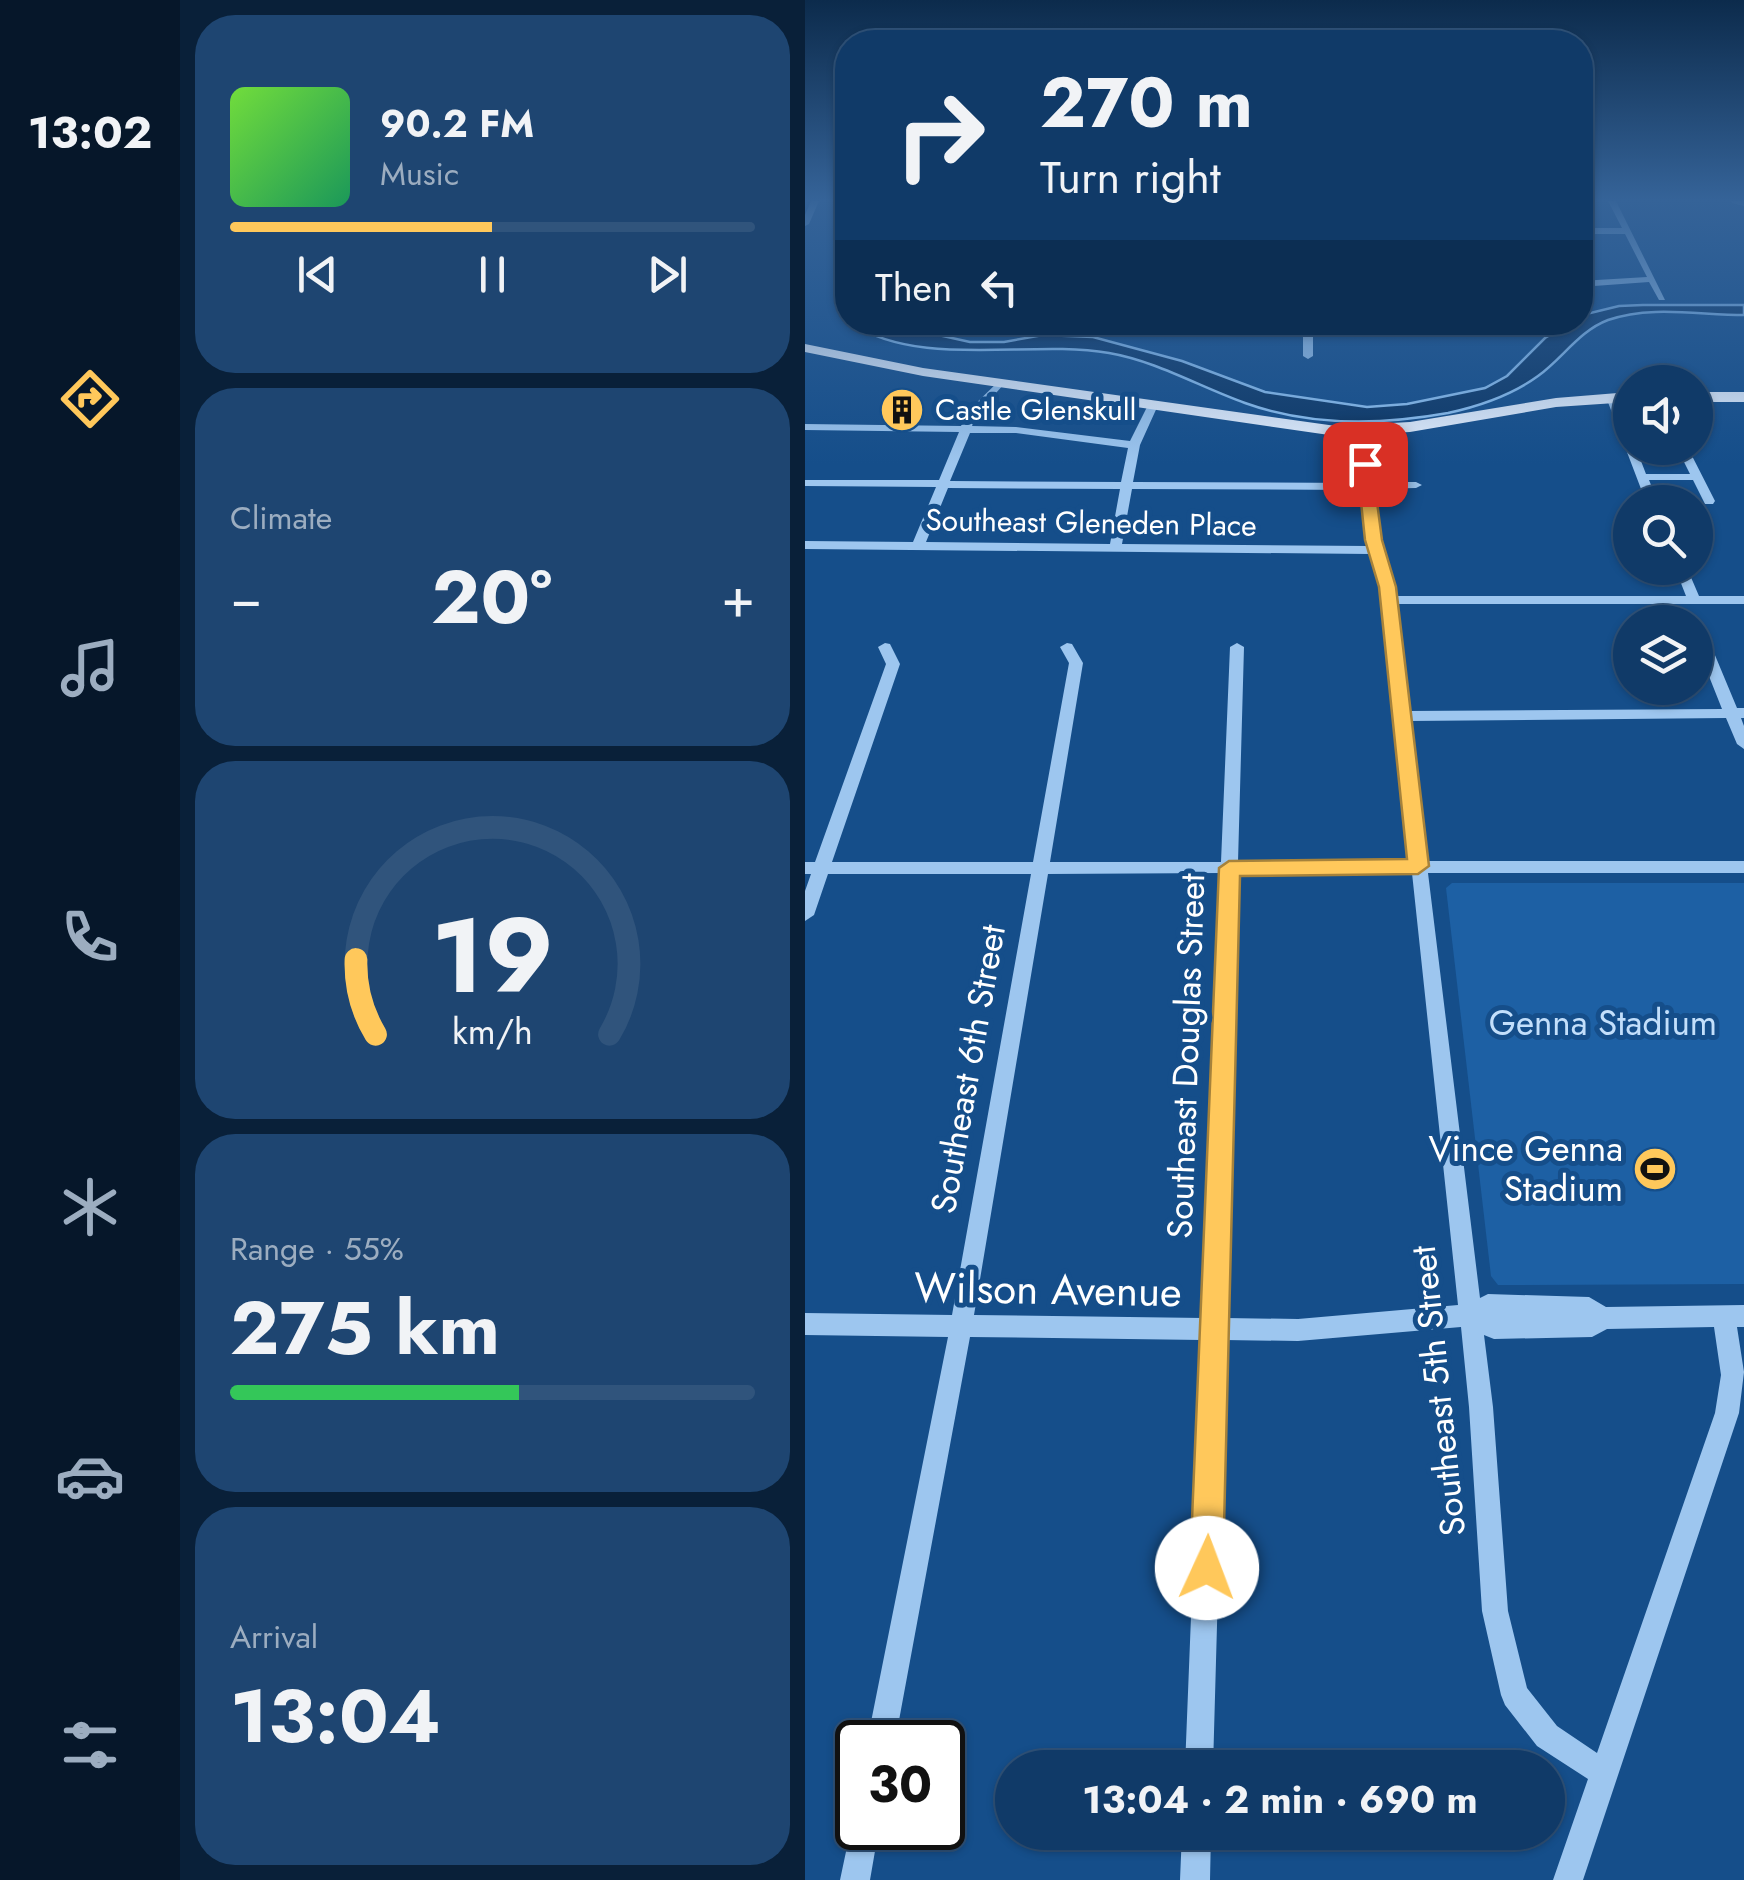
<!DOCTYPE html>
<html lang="en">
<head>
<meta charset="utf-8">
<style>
  body { margin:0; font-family:Jost,sans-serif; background:#1e4571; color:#f1f3f6; height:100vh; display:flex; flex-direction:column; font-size:38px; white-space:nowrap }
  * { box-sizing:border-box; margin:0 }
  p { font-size:32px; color:#9cadc0 }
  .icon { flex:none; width:55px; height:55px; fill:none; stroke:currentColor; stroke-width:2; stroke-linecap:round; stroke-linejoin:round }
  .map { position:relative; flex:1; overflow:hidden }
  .panel { display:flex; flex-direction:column; gap:15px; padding:15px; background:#092039; width:625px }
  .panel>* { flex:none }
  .top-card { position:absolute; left:30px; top:30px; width:758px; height:305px; border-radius:40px; box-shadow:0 2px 8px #0004,0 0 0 2px #30547c; background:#103a68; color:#f1f3f6; overflow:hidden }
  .fabs { position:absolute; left:808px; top:365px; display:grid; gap:20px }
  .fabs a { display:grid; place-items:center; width:100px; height:100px; border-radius:50%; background:#103a68; box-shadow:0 2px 8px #0004,0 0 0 2px #30547c; font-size:50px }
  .speed { position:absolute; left:30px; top:1720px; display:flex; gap:20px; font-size:50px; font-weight:700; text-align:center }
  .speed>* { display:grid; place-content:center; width:130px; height:130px; border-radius:50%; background:#103a68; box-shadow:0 2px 8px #0004,0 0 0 2px #30547c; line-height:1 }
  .speed .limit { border:5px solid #111; border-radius:15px; background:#fff; color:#111 }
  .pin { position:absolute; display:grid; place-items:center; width:85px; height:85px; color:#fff; margin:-42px; border-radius:20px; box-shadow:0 5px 15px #0006 }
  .me { position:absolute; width:110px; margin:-55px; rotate:2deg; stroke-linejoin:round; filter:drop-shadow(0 0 8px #0008) }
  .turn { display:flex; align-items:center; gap:35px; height:210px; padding:0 40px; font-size:45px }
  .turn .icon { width:130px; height:130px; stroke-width:2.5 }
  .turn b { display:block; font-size:70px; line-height:85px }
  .then { display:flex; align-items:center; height:95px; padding:0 40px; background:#0003; gap:20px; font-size:38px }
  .big { font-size:75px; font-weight:700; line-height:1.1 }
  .panel .widget { flex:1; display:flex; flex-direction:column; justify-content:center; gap:15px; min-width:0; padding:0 35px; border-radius:40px; background:#1e4571 }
  .panel .dial { align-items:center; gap:0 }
  .dial svg { height:260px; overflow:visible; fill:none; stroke:#30547c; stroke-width:7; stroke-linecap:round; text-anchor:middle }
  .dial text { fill:#f1f3f6; stroke:none }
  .song { display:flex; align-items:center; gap:30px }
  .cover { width:120px; height:120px; border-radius:15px; background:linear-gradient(135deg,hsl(100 70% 55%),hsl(150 70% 35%)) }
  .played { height:10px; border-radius:5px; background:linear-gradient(90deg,#ffc85b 50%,#30547c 50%) }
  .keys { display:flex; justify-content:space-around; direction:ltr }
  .heat { display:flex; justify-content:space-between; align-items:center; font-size:55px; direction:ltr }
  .charge { height:15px; border-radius:8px; background:linear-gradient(90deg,#34c759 55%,#30547c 0) }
  .trip { position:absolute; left:190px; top:1750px; width:570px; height:100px; border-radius:50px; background:#103a68; box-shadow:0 2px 8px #0004,0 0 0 2px #30547c; font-weight:700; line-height:100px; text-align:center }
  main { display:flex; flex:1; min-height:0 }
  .dock { display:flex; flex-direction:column; width:180px; justify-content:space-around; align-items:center; background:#06172a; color:#9cadc0 }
  .dock .icon { width:70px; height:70px }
  .dock .on { color:#ffc85b }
  .dock b { font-size:45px; color:#f1f3f6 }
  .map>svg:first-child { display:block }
  .green { fill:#1d60a4 }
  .water { fill:#0d3867; stroke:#8fc2f2; stroke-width:2.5 }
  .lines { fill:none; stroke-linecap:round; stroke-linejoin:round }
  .minor { fill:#9dc6ef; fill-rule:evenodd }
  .major { fill:#e5f0ff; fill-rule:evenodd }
  .route { fill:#ffc85b; stroke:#a6823b; stroke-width:2.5 }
  .labels { text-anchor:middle; stroke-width:10; stroke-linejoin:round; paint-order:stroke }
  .far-poi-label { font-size:30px; fill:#fff; stroke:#154e8a; text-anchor:start }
  .far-street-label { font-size:30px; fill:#fff; stroke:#154e8a }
  .park-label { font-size:35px; fill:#c3dffb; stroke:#154e8a }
  .street-label { font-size:35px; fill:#fff; stroke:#154e8a }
  .poi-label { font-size:35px; fill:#fff; stroke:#154e8a; text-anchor:end }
  .near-street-label { font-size:42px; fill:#fff; stroke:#154e8a }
</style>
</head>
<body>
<main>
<nav class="dock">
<b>13:02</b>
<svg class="icon on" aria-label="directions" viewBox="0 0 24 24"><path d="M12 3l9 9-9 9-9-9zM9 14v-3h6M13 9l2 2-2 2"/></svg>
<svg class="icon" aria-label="music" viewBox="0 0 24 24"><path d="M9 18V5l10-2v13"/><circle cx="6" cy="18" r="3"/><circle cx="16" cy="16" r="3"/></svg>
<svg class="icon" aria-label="phone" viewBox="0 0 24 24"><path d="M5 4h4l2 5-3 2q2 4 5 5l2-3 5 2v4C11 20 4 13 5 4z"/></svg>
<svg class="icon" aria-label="climate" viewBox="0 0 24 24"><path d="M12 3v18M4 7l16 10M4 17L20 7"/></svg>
<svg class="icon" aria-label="car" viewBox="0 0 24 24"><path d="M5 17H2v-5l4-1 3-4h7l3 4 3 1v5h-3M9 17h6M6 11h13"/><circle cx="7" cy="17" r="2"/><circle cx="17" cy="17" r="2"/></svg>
<svg class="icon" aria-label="filters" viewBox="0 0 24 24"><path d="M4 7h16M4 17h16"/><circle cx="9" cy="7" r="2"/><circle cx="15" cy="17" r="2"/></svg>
</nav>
<section class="panel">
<div class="widget">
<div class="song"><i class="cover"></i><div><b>90.2 FM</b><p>Music</p></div></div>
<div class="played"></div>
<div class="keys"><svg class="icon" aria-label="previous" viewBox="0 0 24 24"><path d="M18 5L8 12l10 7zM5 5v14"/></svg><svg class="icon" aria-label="pause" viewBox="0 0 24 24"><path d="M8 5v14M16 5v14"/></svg><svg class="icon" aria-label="next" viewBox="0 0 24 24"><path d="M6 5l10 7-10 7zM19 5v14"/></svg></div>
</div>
<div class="widget"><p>Climate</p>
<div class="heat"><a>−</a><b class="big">20°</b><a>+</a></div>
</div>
<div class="widget dial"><svg viewBox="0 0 100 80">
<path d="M14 69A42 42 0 1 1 86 69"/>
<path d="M14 69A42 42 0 0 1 8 46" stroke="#ffc85b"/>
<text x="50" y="56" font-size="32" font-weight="700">19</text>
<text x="50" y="72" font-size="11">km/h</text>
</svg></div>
<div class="widget"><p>Range · 55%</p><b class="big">275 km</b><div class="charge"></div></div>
<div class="widget"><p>Arrival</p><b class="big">13:04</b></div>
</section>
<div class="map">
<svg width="939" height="1880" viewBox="0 0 939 1880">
  <rect width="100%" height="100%" fill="#154e8a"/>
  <!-- green -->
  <path class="green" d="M 647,883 L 939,883 L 939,1284 L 693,1285 L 686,1276 L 641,888 Z"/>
  <!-- water -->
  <path class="water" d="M 838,305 L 939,305 L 939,315 C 894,315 846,305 803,320 C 774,331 758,358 733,376 C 707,395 675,406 643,413 C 576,425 504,426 440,403 C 395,387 351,361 304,353 C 222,339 118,370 43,322 L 79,323 L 165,342 L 199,342 L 238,335 L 288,337 L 377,361 L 460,392 L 562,407 L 602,404 L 680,388 L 702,376 L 740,338 L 765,323 L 775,322 L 777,315 L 814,306 Z"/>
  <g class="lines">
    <!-- minor -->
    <path class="minor" d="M 6,201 L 14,201 L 4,224 L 0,226 L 0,215 Z
      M 803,201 L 811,201 L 860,300 L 854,300 L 844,282 L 775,287 L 775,281 L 842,277 L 820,234 L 775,234 L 775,228 L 817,228 Z
      M 926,201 L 939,201 L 939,206 L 927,203 Z
      M 507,322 L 508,331 L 650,331 C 666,329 678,322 693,322 L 672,334 L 650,337 L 508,337 L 508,356 L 503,359 L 498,356 L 498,323 Z
      M 195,380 L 200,383 L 172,414 L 167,426 L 211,427 L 325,441 L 344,403 L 353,401 L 354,403 L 335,445 L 328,482 L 555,483 L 550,432 L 559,430 L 567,482 L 611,482 L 617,485 L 611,488 L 568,489 L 574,541 L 589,596 L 881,596 L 870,568 L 882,568 L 894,596 L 939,596 L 939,604 L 591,604 L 604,711 L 917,709 L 890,641 L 890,622 L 884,622 L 890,620 L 897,624 L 932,708 L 939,708 L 939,718 L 936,718 L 939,726 L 939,749 L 932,744 L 921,718 L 605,721 L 622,861 L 939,861 L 939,873 L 623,873 L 675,1298 L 683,1294 L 784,1297 L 801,1307 L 939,1305 L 939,1327 L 932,1327 L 939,1372 L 934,1413 L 778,1880 L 748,1880 L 783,1779 L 732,1746 L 700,1705 L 696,1695 L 677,1611 L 664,1407 L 656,1327 L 493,1341 L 420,1340 L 408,1768 L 380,1768 L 397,1340 L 165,1337 L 90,1742 L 62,1742 L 143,1337 L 0,1335 L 0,1313 L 147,1315 L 226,874 L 23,874 L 9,915 L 0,921 L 0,891 L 6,874 L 0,874 L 0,862 L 10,862 L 81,664 L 73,647 L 80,643 L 85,644 L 95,664 L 27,862 L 228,862 L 264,663 L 255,647 L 262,643 L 267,644 L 278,663 L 245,862 L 416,862 L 425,647 L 432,643 L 439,647 L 433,862 L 606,861 L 577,600 L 565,554 L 0,549 L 0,541 L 108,542 L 131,487 L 0,486 L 0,480 L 134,480 L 154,432 L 0,430 L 0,424 L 156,426 L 163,411 ZM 165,433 L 211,433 L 323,448 L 316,482 L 145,481 ZM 143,488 L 315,489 L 305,544 L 121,542 ZM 327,489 L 556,490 L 563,546 L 317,544 ZM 416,873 L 398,1318 L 169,1315 L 243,874 ZM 433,873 L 607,873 L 653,1305 L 493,1319 L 420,1318 ZM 909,1327 L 916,1375 L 910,1413 L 792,1753 L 752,1726 L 722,1688 L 703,1611 L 688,1407 L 679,1335 L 689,1339 L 787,1337 L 802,1329 Z
      M 806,394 L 811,397 L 825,432 L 825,448 L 831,448 L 841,474 L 885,474 L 872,448 L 883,448 L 910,501 L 908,504 L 900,504 L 888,480 L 844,480 L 853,502 L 841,502 L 801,397 Z
      M 52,1817 L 52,1828 L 74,1828 L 65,1880 L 35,1880 L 46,1828 Z
      M 377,1832 L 406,1832 L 405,1880 L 375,1880 Z"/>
    <!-- major -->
    <path class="major" d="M 0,344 L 118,368 L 531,426 L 605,422 L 751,398 L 825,392 L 825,402 L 751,407 L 605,432 L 531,436 L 118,376 L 0,352 Z
      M 890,392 L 939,392 L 939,402 L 890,402 Z"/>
  </g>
  <!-- sky -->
  <linearGradient id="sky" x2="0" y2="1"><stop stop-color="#0c2b4c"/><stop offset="0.43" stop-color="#356398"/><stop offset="1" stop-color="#356398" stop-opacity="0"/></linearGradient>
  <rect width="939" height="464" fill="url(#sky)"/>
  <!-- route -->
  <path class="route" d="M 560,460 L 567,464 L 577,540 L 591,587 L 624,866 L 613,874 L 435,876 L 418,1568 L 413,1580 L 402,1584 L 390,1580 L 385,1568 L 414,868 L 424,861 L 602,859 L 574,587 L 560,540 L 552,464 Z"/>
  <!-- icons -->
  <defs>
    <g id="building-disc" transform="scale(2.25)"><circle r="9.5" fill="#ffc85b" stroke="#154e8a"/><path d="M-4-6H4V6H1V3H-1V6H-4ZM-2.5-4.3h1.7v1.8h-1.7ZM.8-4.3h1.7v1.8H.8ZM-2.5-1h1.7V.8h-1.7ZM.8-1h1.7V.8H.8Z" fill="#111"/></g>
    <g id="stadium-disc" transform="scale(2.25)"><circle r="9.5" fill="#ffc85b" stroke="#154e8a"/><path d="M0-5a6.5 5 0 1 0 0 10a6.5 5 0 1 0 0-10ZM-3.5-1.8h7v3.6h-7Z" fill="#111"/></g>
  </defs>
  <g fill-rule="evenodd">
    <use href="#building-disc" x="97" y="410"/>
    <use href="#stadium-disc" x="850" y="1169"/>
  </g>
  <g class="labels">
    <!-- far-poi labels -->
    <g class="far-poi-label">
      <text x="130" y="420">Castle Glenskull</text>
    </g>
    <!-- far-street labels -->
    <g class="far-street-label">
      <text transform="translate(286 523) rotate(1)" y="10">Southeast Gleneden Place</text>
    </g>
    <!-- park labels -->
    <g class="park-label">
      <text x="798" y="1035">Genna Stadium</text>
    </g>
    <!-- street labels -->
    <g class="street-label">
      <text transform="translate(381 1056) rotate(-88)" y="12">Southeast Douglas Street</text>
      <text transform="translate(163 1069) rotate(-80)" y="12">Southeast 6th Street</text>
      <text transform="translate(633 1391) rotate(-96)" y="12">Southeast 5th Street</text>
    </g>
    <!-- poi labels -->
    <g class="poi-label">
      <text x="818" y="1161">Vince Genna<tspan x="818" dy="40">Stadium</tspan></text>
    </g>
    <!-- near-street labels -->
    <g class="near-street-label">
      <text transform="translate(243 1289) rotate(1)" y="15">Wilson Avenue</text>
    </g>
  </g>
</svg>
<div class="fabs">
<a><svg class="icon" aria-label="sound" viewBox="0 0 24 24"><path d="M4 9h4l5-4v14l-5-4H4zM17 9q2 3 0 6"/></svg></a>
<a><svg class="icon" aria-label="search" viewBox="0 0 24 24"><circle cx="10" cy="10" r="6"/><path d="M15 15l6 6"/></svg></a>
<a><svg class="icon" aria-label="layers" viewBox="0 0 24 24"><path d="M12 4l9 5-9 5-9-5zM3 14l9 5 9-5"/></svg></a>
</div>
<div class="speed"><div class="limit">30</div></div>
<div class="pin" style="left:560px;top:464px;background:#d93025"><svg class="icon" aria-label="arrive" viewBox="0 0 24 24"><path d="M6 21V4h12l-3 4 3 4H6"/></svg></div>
<svg class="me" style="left:402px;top:1568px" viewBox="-20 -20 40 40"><circle r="19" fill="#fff"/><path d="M0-13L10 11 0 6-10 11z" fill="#ffc85b"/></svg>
<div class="trip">13:04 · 2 min · 690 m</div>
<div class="top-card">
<div class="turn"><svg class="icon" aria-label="right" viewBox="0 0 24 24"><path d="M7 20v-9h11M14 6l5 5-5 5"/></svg><div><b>270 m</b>Turn right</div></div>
<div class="then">Then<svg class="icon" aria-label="left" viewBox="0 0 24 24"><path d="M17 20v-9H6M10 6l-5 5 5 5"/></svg></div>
</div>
</div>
</main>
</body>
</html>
